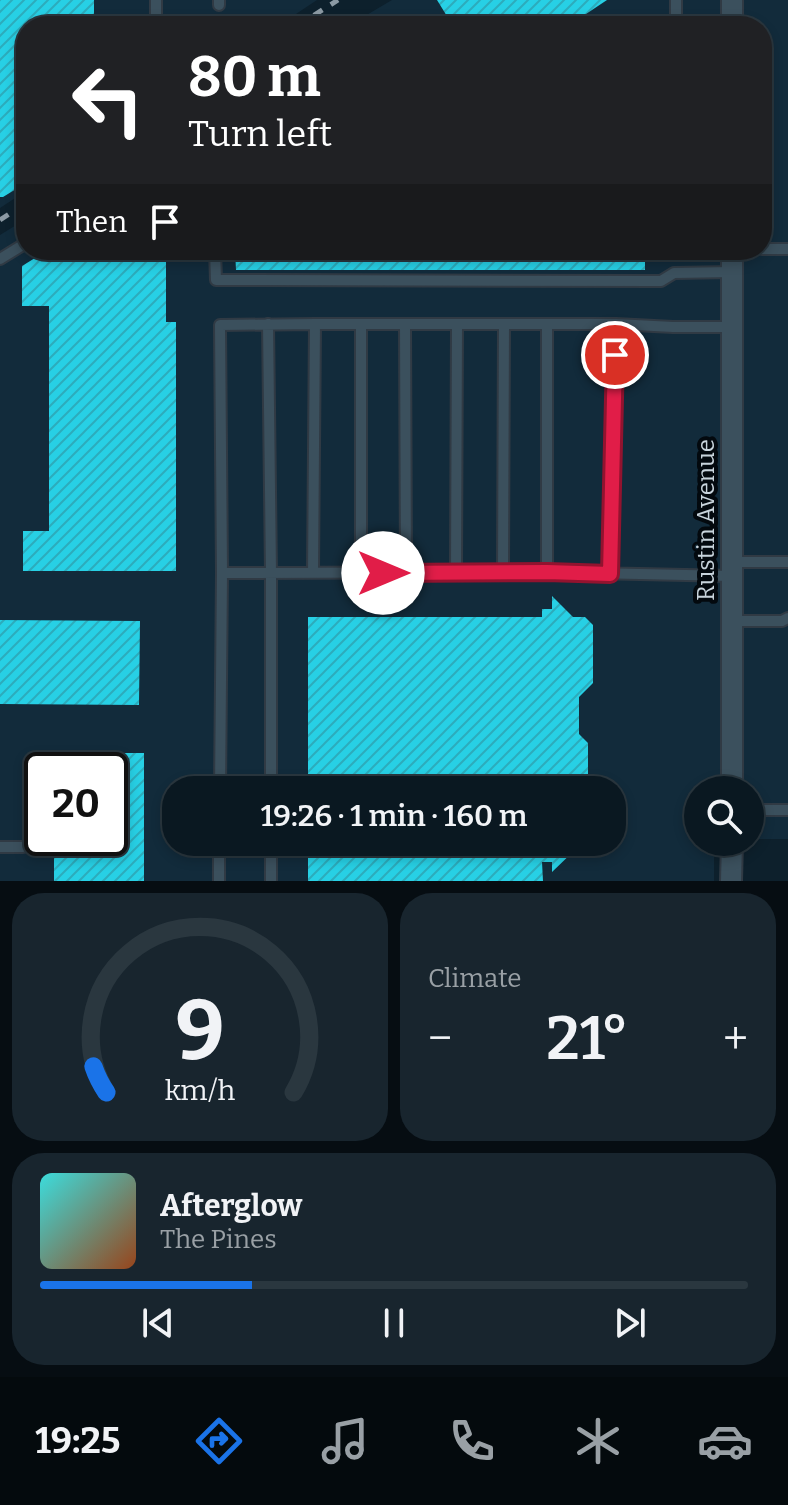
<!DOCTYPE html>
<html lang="en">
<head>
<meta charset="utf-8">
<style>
  body { margin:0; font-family:Bitter,serif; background:#18252e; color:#f1f3f6; height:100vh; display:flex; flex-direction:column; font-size:30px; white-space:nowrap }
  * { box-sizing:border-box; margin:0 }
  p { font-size:26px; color:#99a0a5 }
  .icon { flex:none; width:44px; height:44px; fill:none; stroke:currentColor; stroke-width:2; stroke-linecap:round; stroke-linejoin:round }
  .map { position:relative; height:881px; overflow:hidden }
  .drawer { display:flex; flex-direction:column; gap:12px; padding:12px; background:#060d12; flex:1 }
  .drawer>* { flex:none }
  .guide { position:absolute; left:16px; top:16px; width:756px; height:244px; border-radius:32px; box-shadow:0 4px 12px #0003,0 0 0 2px #2a373f; background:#202124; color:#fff; overflow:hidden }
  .tools { position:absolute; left:684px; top:776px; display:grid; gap:16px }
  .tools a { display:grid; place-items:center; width:80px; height:80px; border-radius:50%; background:#0a1821; box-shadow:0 4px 12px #0003,0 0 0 2px #2a373f; font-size:40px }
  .speed { position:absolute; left:24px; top:752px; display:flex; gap:16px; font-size:40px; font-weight:700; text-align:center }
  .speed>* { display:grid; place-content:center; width:104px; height:104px; border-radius:50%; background:#0a1821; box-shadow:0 4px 12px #0003,0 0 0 2px #2a373f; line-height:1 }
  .speed .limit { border:4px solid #111; border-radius:12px; background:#fff; color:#111 }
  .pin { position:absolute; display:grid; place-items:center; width:68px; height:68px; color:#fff; margin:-34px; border:4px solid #fff; border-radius:50%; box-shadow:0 2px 8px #0007 }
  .me { position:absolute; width:88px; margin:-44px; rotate:90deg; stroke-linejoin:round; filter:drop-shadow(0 0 6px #0008) }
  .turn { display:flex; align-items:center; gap:28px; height:168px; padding:0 40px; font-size:36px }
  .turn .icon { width:104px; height:104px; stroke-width:2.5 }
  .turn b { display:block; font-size:56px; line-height:68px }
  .then { display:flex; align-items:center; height:76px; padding:0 40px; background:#0003; gap:16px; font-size:30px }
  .big { font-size:60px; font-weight:600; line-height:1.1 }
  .drawer .tile { flex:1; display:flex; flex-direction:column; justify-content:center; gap:12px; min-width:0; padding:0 28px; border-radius:32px; background:#18252e }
  .drawer .dial { align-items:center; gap:0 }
  .dial svg { height:208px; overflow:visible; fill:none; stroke:#2a373f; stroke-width:7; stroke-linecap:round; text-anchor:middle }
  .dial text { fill:#f1f3f6; stroke:none }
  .song { display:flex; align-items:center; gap:24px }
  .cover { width:96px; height:96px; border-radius:12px; background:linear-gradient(135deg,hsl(180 70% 55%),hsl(20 70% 35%)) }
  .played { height:8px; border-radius:4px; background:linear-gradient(90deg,#1a73e8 30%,#2a373f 30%) }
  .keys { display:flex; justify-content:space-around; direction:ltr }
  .heat { display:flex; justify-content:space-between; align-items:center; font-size:44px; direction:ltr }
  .drawer .tiles { flex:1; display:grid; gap:12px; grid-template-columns:1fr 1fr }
  .tile:last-child { grid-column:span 2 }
  .trip { position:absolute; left:162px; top:776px; width:464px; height:80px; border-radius:32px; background:#0a1821; box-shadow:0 4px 12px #0003,0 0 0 2px #2a373f; font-weight:600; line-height:80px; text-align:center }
  .dock { display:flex; height:128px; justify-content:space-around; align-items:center; background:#040a0d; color:#99a0a5 }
  .dock .icon { width:56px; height:56px }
  .dock .current { color:#1a73e8 }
  .dock b { font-size:36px; color:#f1f3f6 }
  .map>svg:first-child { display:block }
  .built { fill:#122b3b; fill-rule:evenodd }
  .building { fill:url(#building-hatch) }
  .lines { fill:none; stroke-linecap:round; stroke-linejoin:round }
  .service-casing { stroke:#303a44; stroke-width:14 }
  .minor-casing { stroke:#303a44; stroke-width:24 }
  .service { stroke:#3b505d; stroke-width:10 }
  .minor { stroke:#3b505d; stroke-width:20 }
  .rail { stroke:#8c9aa4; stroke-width:5; stroke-dasharray:10 10; stroke-linecap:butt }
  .route-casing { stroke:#92132f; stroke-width:20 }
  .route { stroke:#e11d48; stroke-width:14 }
  .labels { text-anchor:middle; stroke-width:8; stroke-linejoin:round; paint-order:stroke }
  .street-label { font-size:24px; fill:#c8d4dc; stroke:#03090e }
</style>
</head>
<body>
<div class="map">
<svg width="788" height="881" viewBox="0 0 788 881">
  <defs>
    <pattern id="building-hatch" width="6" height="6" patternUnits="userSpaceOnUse" patternTransform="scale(2)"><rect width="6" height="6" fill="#27d0e5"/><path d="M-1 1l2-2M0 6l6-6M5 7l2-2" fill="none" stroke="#2cacbc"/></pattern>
  </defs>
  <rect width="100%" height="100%" fill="#0d202c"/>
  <!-- built -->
  <path class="built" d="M 0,0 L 317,0 L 278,26 L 26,26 L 26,191 L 0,208 Z
    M 392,0 L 788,0 L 788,839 L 750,839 L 750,790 L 698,790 L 698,842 L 714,842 L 714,881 L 0,881 L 0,235 L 26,219 L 26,250 L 762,250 L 762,26 L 348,26 ZM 42,770 L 110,770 L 110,838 L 42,838 ZM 176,790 L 612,790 L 612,842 L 176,842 Z"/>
  <!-- building -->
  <path class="building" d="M 0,0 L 94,0 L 94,26 L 26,26 L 26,183 L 3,197 L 0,197 Z
    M 437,0 L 607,0 L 568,26 L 453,26 Z
    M 48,250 L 166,250 L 166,322 L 176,322 L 176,571 L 23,571 L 23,531 L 49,531 L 49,306 L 22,306 L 22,266 Z
    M 235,250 L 645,250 L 645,270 L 236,270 Z
    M 552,596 L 573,617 L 585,617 L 593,625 L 593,683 L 579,697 L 579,734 L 588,743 L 588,785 L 594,790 L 308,790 L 308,617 L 542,617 L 542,609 L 552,609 Z
    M 0,620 L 140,621 L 139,705 L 0,704 Z
    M 54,753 L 144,753 L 144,881 L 54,881 L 54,838 L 110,838 L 110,770 L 54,770 Z
    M 308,842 L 594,842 L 589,847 L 578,847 L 552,872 L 552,862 L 542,862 L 543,881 L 308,881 Z"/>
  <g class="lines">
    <!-- service casing -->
    <g class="service-casing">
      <path id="service" d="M 156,0 L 156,26
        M 676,0 L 676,26
        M 219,5 L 219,0
        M 762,249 L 788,249
        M 215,250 L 216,280 L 661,281 L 674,273 L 732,272
        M 0,259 L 26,243
        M 268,324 L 271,573 L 271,790
        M 405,324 L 406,573
        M 547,324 L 547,572
        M 732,562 L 788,562
        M 456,572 L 457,324
        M 503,572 L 504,324
        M 222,573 L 220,325 L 315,324
        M 313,573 L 315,324 L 616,324 L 673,327 L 732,327
        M 361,573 L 361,324
        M 610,574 L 616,324
        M 731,621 L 782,621 L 788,618
        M 220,790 L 222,573 L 547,572 L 732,576
        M 750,810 L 788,810
        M 271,842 L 271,881
        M 0,847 L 23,847
        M 219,881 L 219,842"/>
    </g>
    <!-- minor casing -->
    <g class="minor-casing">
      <path id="minor" d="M 732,0 L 732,26
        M 732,790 L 732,250
        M 731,881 L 732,842"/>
    </g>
    <!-- service -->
    <use href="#service" class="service"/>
    <!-- minor -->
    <use href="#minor" class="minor"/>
    <!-- rail -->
    <path class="rail" d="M 297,26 L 338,0
      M 0,220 L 26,203"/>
  </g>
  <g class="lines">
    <!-- route casing -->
    <g class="route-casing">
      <path id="route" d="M 383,573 L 547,572 L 610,574 L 615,355"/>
    </g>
    <!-- route -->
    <use href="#route" class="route"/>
  </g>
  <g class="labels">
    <!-- street labels -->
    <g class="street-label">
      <text transform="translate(706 520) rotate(-90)" y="8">Rustin Avenue</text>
    </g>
  </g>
</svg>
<div class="tools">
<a><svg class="icon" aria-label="search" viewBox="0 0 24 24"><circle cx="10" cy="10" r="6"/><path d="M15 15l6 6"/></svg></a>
</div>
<div class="speed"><div class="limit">20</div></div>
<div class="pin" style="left:615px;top:355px;background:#d93025"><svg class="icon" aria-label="arrive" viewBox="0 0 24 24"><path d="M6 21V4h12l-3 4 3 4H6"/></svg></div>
<svg class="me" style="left:383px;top:573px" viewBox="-20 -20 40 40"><circle r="19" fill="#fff"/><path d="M0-13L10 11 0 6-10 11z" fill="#e11d48"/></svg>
<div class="trip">19:26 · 1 min · 160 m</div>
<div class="guide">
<div class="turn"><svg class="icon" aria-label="left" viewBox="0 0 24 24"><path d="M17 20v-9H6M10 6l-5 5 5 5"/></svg><div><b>80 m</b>Turn left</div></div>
<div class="then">Then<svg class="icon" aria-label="arrive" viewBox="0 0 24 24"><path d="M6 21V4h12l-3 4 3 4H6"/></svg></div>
</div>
</div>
<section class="drawer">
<div class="tiles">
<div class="tile dial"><svg viewBox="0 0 100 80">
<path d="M14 69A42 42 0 1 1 86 69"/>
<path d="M14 69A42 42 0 0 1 9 59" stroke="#1a73e8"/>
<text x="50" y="56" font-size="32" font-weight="700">9</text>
<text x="50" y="72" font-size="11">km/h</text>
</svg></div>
<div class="tile"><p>Climate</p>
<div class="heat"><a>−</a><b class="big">21°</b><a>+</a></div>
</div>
<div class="tile">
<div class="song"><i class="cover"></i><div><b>Afterglow</b><p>The Pines</p></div></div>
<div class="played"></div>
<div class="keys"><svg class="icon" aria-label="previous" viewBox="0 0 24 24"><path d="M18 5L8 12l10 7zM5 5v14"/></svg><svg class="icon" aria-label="pause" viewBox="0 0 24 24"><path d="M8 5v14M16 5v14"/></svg><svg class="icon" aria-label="next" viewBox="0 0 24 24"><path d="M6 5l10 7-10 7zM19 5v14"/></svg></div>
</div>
</div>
</section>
<nav class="dock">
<b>19:25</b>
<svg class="icon current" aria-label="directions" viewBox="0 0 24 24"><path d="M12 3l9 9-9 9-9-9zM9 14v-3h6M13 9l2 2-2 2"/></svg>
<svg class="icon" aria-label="music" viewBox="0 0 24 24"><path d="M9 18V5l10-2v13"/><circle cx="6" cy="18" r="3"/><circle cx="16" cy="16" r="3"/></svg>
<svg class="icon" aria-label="phone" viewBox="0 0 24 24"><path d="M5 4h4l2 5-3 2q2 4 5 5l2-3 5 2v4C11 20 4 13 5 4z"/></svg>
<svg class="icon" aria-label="climate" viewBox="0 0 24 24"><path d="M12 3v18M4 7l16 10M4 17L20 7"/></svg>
<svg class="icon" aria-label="car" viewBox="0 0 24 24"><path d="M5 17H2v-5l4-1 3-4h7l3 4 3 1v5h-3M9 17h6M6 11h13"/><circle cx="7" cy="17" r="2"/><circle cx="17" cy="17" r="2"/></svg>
</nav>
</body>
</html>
